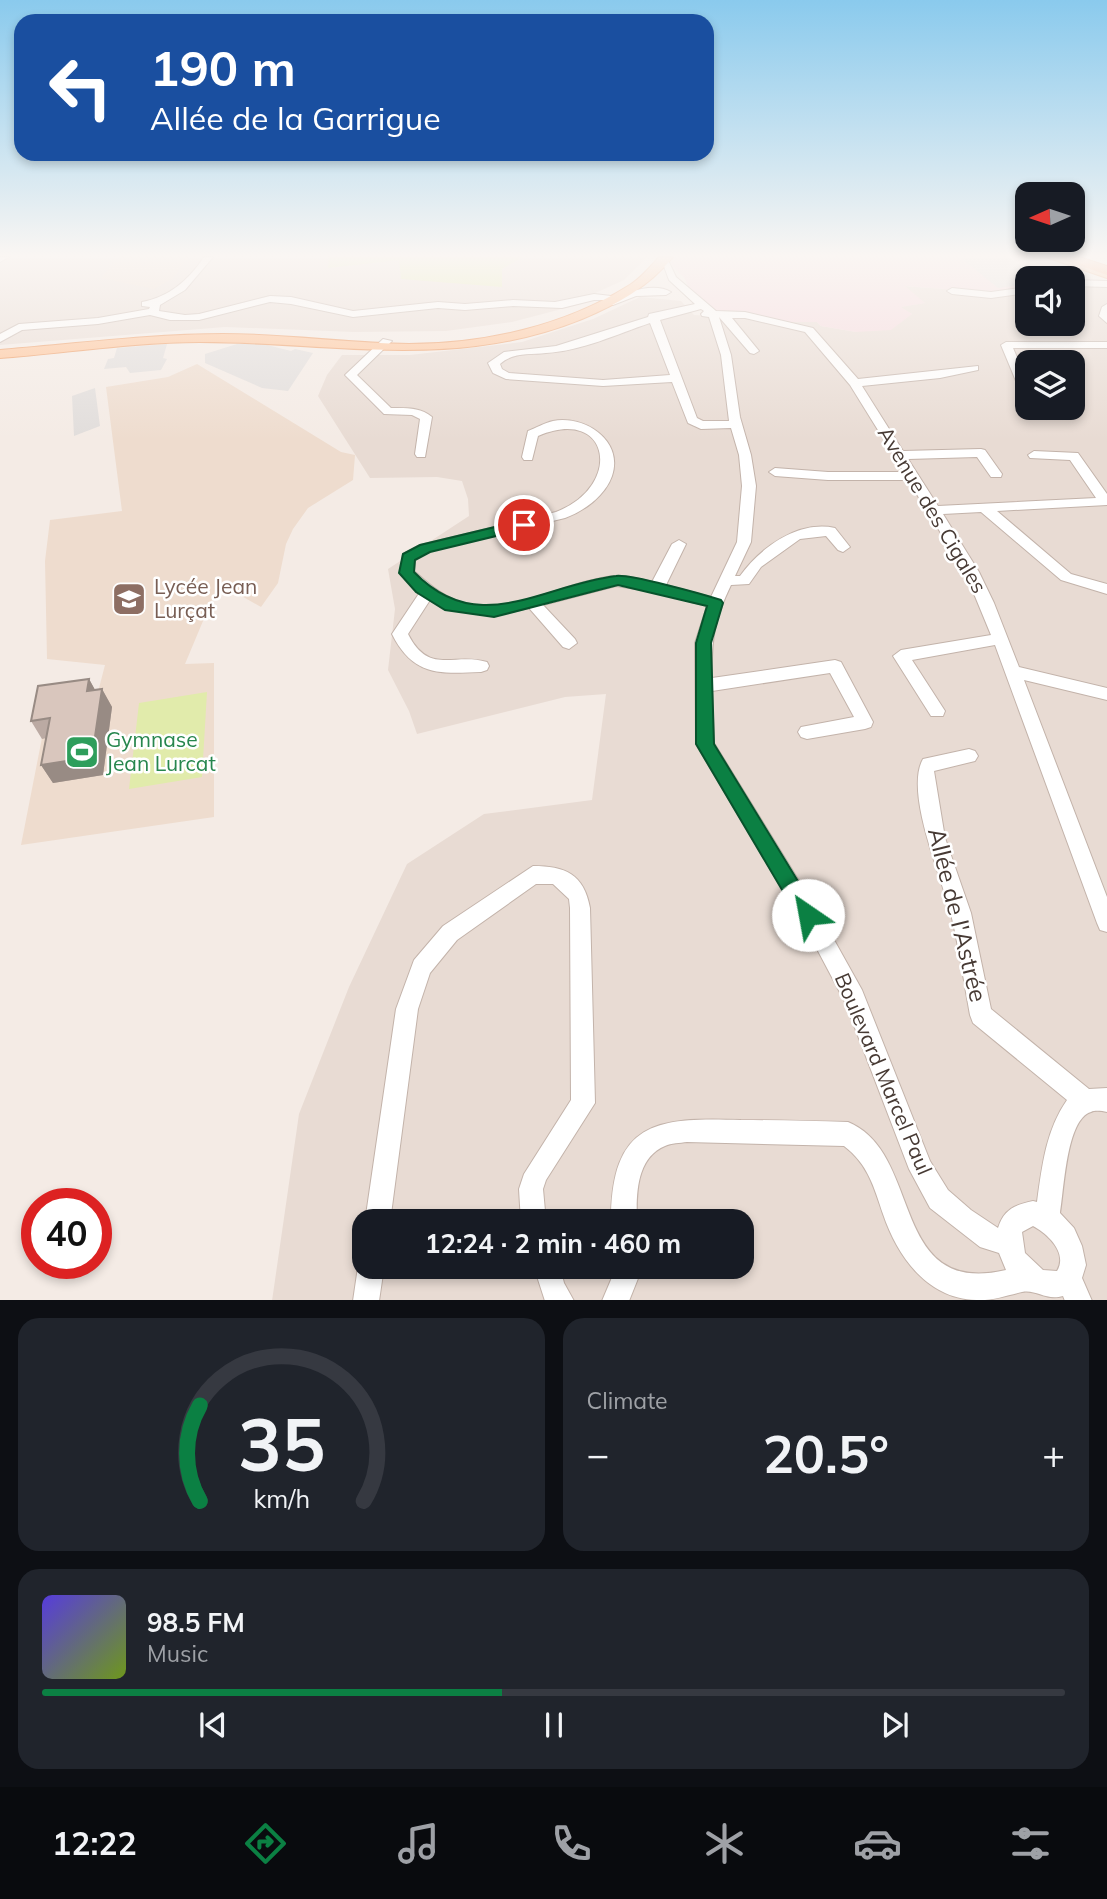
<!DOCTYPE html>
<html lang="en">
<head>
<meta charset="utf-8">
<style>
  body { margin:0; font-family:Mulish,sans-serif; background:#20242c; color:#f1f3f6; height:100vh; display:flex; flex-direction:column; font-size:26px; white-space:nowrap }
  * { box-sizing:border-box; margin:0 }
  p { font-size:23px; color:#9ea1a6 }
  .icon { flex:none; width:38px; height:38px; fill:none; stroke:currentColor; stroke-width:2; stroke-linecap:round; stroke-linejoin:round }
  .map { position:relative; height:1300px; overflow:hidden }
  .sheet { display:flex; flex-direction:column; gap:18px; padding:18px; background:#0d0f14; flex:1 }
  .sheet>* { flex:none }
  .hud { position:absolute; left:14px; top:14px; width:700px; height:147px; border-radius:21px; box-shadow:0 4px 10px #0003; background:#1a4fa0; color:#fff; overflow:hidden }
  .needle { width:46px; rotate:267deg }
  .controls { position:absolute; left:1015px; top:182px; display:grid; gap:14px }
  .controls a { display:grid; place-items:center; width:70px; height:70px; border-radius:14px; background:#171b24; box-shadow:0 4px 10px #0003; font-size:35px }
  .speed { position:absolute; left:21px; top:1188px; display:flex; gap:14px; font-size:35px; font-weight:700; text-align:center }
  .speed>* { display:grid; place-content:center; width:91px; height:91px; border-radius:50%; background:#171b24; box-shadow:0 4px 10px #0003; line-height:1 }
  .speed .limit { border:10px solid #d22; background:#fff; color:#111 }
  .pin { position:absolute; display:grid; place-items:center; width:60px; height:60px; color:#fff; margin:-30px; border:4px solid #fff; border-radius:50%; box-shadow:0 2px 7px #0007 }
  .me { position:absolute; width:77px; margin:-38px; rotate:327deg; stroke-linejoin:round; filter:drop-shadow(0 0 5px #0008) }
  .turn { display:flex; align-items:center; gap:24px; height:147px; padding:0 21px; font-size:32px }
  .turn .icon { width:91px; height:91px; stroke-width:2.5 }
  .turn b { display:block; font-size:49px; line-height:60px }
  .big { font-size:52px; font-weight:700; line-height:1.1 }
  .sheet .tile { flex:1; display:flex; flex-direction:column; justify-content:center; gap:10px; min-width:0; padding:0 24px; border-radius:21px; background:#20242c }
  .sheet .dial { align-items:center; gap:0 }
  .dial svg { height:182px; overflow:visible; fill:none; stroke:#363941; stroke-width:7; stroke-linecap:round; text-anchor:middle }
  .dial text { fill:#f1f3f6; stroke:none }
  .song { display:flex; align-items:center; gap:21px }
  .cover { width:84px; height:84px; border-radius:10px; background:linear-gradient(135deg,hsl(250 70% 55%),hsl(80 70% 35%)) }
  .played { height:7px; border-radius:4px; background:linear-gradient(90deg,#0b8043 45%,#363941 45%) }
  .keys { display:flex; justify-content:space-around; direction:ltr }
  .heat { display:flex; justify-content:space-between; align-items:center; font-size:38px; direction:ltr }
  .sheet .tiles { flex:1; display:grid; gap:18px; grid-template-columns:1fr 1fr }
  .tile:last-child { grid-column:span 2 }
  .trip { position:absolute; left:352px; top:1209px; width:402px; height:70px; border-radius:21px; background:#171b24; box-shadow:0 4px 10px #0003; font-weight:700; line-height:70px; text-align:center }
  .menu { display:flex; height:112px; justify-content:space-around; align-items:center; background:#090b0e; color:#9ea1a6 }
  .menu .icon { width:49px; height:49px }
  .menu .on { color:#0b8043 }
  .menu b { font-size:32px; color:#f1f3f6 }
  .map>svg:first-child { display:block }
  .residential { fill:#e8dbd3; fill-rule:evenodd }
  .education { fill:#eedcce }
  .medical { fill:#f6d8dd }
  .green { fill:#e1ebab }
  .parking { fill:#e1dddb }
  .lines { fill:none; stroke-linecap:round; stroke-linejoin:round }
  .minor-casing { stroke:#c3b3aa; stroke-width:2 }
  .major-casing { stroke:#ec965b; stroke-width:2 }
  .highway-casing { stroke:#e96b2b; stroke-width:2 }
  .minor { fill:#fff; fill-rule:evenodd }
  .major { fill:#ffc193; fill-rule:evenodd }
  .highway { fill:#ff9f65; fill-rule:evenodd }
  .wall { fill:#bbaaa3 }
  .shaded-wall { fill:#988b84 }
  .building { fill:#d9c6bd; stroke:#988b84; stroke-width:2 }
  .route { fill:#0b8043; stroke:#07532c; stroke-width:2 }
  .labels { text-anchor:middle; stroke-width:5; stroke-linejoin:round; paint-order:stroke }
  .street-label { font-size:21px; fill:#473a34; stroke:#fff }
  .education-label { font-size:21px; fill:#785e54; stroke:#fff; text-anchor:start }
  .leisure-label { font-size:21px; fill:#27864d; stroke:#fff; text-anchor:start }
  .near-street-label { font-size:24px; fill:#473a34; stroke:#fff }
</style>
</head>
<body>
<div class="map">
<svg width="1107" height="1301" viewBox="0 0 1107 1301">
  <rect width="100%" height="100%" fill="#f4ebe5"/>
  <!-- residential -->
  <path class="residential" d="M 647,257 L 624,280 L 558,310 L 512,322 L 446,331 L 354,332 L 225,327 L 0,345 L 0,258 Z
    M 1107,282 L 1107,1300 L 272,1301 L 299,1114 L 349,987 L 407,864 L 484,814 L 592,800 L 606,694 L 565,697 L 417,734 L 409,711 L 388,670 L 395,609 L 388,569 L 469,516 L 468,499 L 462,481 L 437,477 L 370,478 L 318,396 L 327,375 L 342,355 L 410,355 L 522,342 L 593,319 L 640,297 L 681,301 L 694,315 L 817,322 L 821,326 L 856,332 L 912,314 L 899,307 L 924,303 L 903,286 L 985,292 L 1027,288 L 1027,324 L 1073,324 L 1073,283 ZM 1027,362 L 1073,362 L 1073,408 L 1027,408 ZM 364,1222 L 742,1222 L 742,1267 L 364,1267 Z"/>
  <!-- education -->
  <path class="education" d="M 118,257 L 189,257 L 172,279 L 154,289 L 101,278 Z
    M 197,364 L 341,452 L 355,455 L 353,480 L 308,508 L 293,529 L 286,544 L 278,583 L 261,607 L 231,590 L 216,590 L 185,664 L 214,663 L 214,817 L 21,845 L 50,697 L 98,692 L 105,665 L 47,659 L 45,561 L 50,520 L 122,511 L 106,387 L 168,377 Z"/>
  <!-- medical -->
  <path class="medical" d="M 675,257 L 1015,257 L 1051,278 L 1027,278 L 1027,288 L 985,292 L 905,286 L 925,303 L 901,307 L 912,314 L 891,330 L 856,332 L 821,326 L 817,322 L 790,322 L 715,310 L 689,289 L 685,279 L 670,263 Z"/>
  <!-- green -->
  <path class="green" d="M 329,257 L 522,257 L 502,269 L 502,287 L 401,279 L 399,260 L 328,268 Z
    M 207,692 L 202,777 L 129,789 L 139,703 Z"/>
  <!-- parking -->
  <path class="parking" d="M 1009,257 L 1046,278 L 1027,278 L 1027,284 L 998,288 L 960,257 Z
    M 255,342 L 291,351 L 295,349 L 313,353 L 288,391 L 262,388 L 205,363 L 205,354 L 237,344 Z
    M 167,344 L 163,358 L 167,359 L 161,370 L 130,373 L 126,367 L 104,369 L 108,359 L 114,358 L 117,348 Z
    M 95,388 L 100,426 L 74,436 L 72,396 Z"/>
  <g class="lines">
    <!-- minor casing -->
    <g class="minor-casing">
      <path id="minor" d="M 0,257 L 9,257 L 0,262 Z
        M 204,257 L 213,257 L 185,290 L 160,305 L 159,311 L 185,315 L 199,314 L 270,296 L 291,297 L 353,311 L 438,302 L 465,304 L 513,300 L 555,302 L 594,294 L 611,296 L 611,299 C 628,292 654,282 671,292 L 666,295 L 636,296 L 613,305 L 609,304 L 609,300 L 594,300 L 562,308 L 513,306 L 465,310 L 438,308 L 353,317 L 291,304 L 270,302 L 199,320 L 170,320 L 150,315 L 98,324 L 22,330 L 0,342 L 0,334 L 19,324 L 98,318 L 149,309 L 150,307 L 142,306 L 142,302 C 169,297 189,280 204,257 Z
        M 661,258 L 667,258 L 676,277 L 716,311 L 745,312 L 813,328 L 858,379 L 978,366 L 978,370 L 940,378 L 862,386 L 903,451 L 981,449 L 985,450 L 1002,474 L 1001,477 L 991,477 L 977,457 L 908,459 L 938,506 L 1096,498 L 1070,460 L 1030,458 L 1028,455 L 1034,451 L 1078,453 L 1107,494 L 1107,505 L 997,511 L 1071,574 L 1107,584 L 1107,594 L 1061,580 L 981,512 L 943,514 L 979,572 L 994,603 L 1019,667 L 1107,688 L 1107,700 L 1024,680 L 1107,897 L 1107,932 L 1100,930 L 1097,923 L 995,645 L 912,660 L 945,711 L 943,716 L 931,716 L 893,656 L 901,650 L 991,635 L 965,572 L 908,480 L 828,480 L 775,476 L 769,472 L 775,468 L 828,472 L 904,472 L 850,385 L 805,332 L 745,318 L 732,318 L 759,351 L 754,354 L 750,353 L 719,317 L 731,355 L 740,417 L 751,455 L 756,486 L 751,542 L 735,576 L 740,576 C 760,548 798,520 835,528 L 850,547 L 843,552 L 838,550 L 826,536 L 800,539 L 761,567 L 749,584 L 731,585 C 714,620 711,640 712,678 L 835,660 L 841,662 L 873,722 L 871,727 L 865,729 L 807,739 L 801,737 L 798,732 L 801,727 L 854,717 L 830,673 L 712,691 L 714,743 L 823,920 L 862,990 L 930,1161 L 948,1190 L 971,1210 L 998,1228 C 1004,1209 1015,1205 1033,1201 L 1037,1202 C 1042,1166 1046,1130 1067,1100 L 973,1023 L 970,1015 C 964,982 959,947 951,914 C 942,878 904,792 923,759 L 969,749 L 975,751 L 978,756 L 975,761 L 934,771 L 945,838 L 971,913 L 991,1009 L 1089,1089 L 1107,1088 L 1107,1112 C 1102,1111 1095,1110 1091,1112 C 1066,1119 1064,1192 1060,1213 L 1074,1228 L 1082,1246 L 1086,1265 L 1082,1278 L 1092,1301 L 1065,1301 L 1063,1296 C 1046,1301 1036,1289 1022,1292 C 1008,1295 995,1300 980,1300 C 929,1301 898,1258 883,1214 C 874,1187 868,1164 844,1146 L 687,1142 C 680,1143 671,1143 665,1146 C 636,1158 636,1195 637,1222 L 611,1222 C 611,1121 656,1117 741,1120 C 776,1120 812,1121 848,1122 C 924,1153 888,1298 1006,1270 L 999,1253 L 980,1247 L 930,1208 L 909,1169 L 845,1002 L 809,934 L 696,744 L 695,643 L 707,606 L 650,591 L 616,586 L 543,605 L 575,639 L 577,643 L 569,649 L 563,647 L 529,608 C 490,618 467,617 430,600 L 408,634 C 429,676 454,652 487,662 L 489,666 L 487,670 L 481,672 C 439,674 413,676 392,634 L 420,592 L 400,573 L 403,554 L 420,545 L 556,512 C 624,486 610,405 538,436 L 532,460 L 524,460 L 522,457 L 528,431 C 536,428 544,423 553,421 C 584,415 624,440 612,476 C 605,496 584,511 565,518 L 429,551 L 415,559 L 414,571 C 429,584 444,598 464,603 C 515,615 565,581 615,576 C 628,575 641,579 652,582 L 672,544 L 679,540 L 686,544 L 666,585 L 711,597 L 737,542 L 742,486 L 739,455 L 731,428 L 701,429 L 688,423 L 672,382 L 603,386 L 506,379 L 493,373 L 488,363 L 504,352 L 556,346 L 648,317 L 649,314 L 695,304 L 669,280 ZM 701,309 L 704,311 L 701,314 L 702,316 L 709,317 L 721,355 L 729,421 L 703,421 L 697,418 L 660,320 ZM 650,323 L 670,375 L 603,380 L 509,373 L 502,369 L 500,364 C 513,352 530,355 546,353 C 582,351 617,334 650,323 ZM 1033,1226 C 1048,1234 1068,1253 1057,1271 L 1043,1270 L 1025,1253 L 1022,1232 Z
        M 1073,280 L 1107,281 L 1107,287 L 1073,286 Z
        M 1027,287 L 1027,293 L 991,298 L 952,294 L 947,291 L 952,288 L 991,292 Z
        M 1107,304 L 1107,323 L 1099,316 L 1102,307 Z
        M 383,339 L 392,341 L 357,375 L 391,408 C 406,408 420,407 432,417 L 425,457 L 417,457 L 415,454 L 420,419 L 412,415 L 384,414 L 345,375 Z
        M 1107,342 L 1107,348 L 1013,348 L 1027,381 L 1027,396 L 1021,393 L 1001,345 L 1006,342 Z
        M 533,866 C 565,866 584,874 590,908 L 595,1103 L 546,1180 L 543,1189 L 546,1222 L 521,1222 L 519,1189 L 524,1174 L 571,1100 L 570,908 L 569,899 L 553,884 L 536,884 L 457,940 L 430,973 L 418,1009 L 390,1222 L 365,1222 L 396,1009 L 414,960 L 443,926 Z
        M 364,1257 L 364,1267 L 384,1267 L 379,1301 L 353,1301 L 358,1267 Z
        M 534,1267 L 560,1267 L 564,1283 L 574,1301 L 545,1301 Z
        M 613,1267 L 639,1267 L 639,1276 L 629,1301 L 602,1301 L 613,1275 Z"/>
    </g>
    <!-- major casing -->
    <g class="major-casing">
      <path id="major" d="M 659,257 L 673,257 C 648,287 618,304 582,319 C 454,371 334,342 200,342 C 135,342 66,353 0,358 L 0,350 C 74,344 149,334 223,334 C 285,334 347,343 409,344 C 484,344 564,326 628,286 C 640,279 650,267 659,257 Z
        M 1046,257 L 1067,257 L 1107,270 L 1107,278 Z"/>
    </g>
    <!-- highway casing -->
    <g class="highway-casing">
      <path id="highway" d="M 1056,257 L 1079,257 L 1107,266 L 1107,275 Z"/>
    </g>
    <!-- minor -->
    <use href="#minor" class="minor"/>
    <!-- major -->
    <use href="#major" class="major"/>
    <!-- highway -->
    <use href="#highway" class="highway"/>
  </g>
  <!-- wall -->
  <path class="wall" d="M 89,679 L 95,690 L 102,689 L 112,707 L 103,775 L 53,783 L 41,765 L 47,738 L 42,739 L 31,721 Z"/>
  <!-- shaded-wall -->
  <path class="shaded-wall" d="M 89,679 L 99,697 L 87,691 Z
    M 102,689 L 112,707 L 103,775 L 53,783 L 41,765 Z"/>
  <!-- building -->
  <path class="building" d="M 89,679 L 87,691 L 102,689 L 92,757 L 41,765 L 50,718 L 31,721 L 38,686 Z"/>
  <!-- sky -->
  <linearGradient id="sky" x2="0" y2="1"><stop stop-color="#8acaed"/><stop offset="0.58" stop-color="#faf6f3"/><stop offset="1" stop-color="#faf6f3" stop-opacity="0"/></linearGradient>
  <rect width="1107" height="440" fill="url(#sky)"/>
  <!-- route -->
  <path class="route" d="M 524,520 L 531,525 L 529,528 L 430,552 L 415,560 L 414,572 C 479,639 541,585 616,576 C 630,574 702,594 721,600 L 723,603 L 711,643 L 714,744 L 815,909 L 818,915 L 815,922 L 808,925 L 801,922 L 696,744 L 696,643 L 707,606 L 618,585 L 494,617 L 445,610 L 416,592 L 399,573 L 403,554 L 420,545 Z"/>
  <!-- icons -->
  <defs>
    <g id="school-square" transform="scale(1.75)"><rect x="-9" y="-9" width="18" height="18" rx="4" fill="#8d6e63" stroke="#fff"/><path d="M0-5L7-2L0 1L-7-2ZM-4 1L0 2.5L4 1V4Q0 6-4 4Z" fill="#fff"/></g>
    <g id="stadium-square" transform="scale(1.75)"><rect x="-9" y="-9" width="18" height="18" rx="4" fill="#2e9e5b" stroke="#fff"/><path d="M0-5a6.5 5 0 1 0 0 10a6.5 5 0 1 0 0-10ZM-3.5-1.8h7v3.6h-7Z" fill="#fff"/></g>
  </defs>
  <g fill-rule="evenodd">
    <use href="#school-square" x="129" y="599"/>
    <use href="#stadium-square" x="82" y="752"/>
  </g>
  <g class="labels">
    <!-- street labels -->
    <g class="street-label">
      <text transform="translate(932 510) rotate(59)" y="7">Avenue des Cigales</text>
      <text transform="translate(883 1074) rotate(67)" y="7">Boulevard Marcel Paul</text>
    </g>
    <!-- education labels -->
    <g class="education-label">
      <text x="154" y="594">Lycée Jean<tspan x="154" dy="24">Lurçat</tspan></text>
    </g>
    <!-- leisure labels -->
    <g class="leisure-label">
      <text x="106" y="747">Gymnase<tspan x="106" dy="24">Jean Lurcat</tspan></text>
    </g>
    <!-- near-street labels -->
    <g class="near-street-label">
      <text transform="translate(957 915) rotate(76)" y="8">Allée de l'Astrée</text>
    </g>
  </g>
</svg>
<div class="controls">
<a><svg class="needle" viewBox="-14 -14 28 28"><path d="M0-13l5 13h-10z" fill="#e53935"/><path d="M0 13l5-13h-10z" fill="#9ea1a6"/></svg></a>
<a><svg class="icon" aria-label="sound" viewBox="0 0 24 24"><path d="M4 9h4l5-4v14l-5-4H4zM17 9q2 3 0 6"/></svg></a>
<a><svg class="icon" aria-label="layers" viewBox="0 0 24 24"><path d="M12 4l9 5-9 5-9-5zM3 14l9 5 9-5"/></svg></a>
</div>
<div class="speed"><div class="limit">40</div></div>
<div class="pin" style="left:524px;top:525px;background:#d93025"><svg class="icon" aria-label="arrive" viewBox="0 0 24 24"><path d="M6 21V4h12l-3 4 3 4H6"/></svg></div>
<svg class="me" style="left:808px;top:915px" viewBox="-20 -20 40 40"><circle r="19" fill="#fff"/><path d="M0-13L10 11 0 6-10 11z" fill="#0b8043"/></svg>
<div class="trip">12:24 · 2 min · 460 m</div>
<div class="hud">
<div class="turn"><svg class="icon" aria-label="left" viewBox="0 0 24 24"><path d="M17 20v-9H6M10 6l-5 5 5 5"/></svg><div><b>190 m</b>Allée de la Garrigue</div></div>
</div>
</div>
<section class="sheet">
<div class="tiles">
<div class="tile dial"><svg viewBox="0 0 100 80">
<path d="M14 69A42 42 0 1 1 86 69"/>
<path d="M14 69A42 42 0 0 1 14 27" stroke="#0b8043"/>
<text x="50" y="56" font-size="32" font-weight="700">35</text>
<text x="50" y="72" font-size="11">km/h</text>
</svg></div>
<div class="tile"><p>Climate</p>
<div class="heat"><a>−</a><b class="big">20.5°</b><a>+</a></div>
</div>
<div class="tile">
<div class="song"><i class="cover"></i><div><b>98.5 FM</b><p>Music</p></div></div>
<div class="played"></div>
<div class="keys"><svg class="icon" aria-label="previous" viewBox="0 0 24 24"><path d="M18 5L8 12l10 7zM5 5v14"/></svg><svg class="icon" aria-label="pause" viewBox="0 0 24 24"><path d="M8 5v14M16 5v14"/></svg><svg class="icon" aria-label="next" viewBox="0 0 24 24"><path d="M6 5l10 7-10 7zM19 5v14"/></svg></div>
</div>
</div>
</section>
<nav class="menu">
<b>12:22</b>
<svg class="icon on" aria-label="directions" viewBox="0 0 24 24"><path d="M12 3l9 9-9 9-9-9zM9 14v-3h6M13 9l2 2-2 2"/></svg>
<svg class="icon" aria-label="music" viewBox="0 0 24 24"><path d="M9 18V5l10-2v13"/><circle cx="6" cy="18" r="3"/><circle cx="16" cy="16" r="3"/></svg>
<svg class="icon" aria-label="phone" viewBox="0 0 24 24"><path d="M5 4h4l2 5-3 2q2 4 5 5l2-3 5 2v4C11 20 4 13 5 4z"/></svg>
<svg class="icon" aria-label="climate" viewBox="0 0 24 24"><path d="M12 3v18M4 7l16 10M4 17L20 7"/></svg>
<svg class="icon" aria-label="car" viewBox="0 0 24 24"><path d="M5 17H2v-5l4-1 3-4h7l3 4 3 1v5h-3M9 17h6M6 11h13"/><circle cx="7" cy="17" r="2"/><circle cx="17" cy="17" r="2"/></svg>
<svg class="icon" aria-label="filters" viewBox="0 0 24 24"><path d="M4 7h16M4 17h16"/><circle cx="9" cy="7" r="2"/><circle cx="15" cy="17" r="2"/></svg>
</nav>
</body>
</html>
